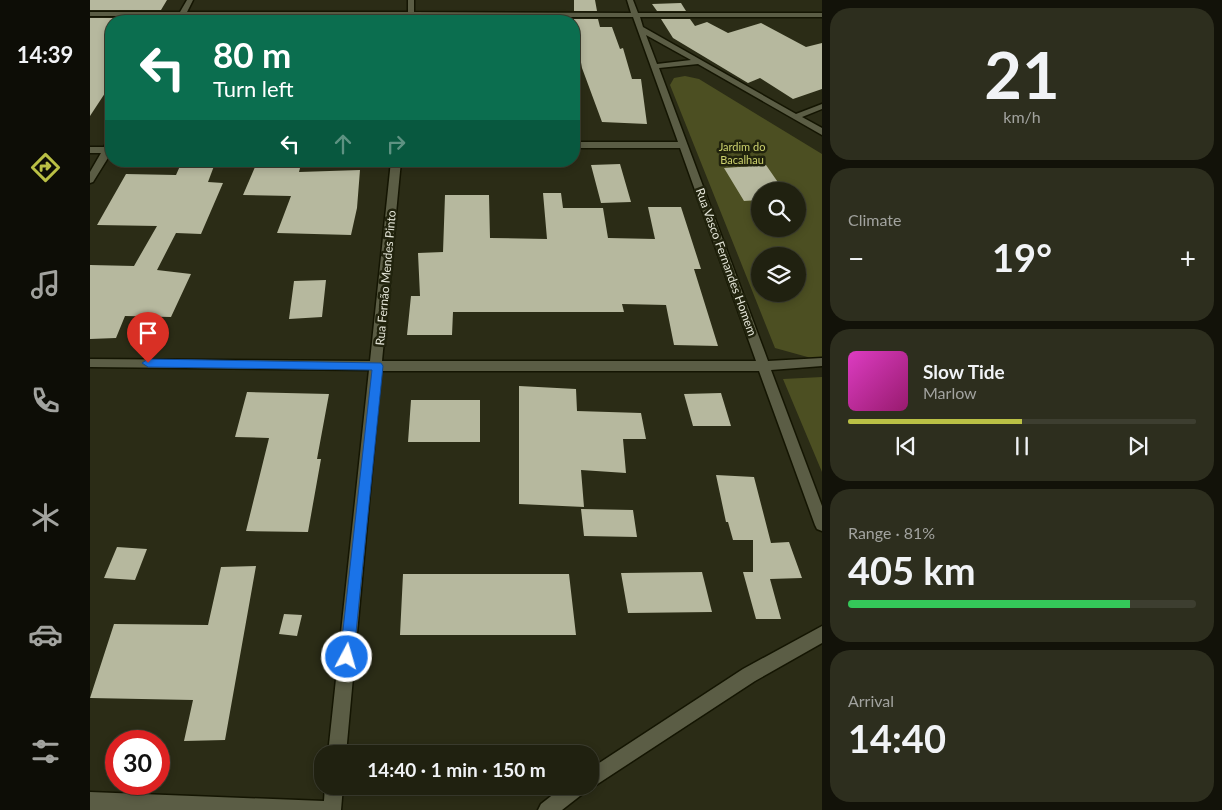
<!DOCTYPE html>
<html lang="en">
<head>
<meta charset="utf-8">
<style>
  body { margin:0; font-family:Lato,sans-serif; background:#2d2e1e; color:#f1f3f6; height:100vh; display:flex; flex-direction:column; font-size:19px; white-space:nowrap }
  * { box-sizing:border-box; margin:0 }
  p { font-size:16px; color:#a2a39f }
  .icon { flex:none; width:28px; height:28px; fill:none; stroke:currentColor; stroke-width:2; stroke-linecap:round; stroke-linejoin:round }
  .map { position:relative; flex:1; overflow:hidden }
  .panel { display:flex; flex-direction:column; gap:8px; padding:8px; background:#121209; width:400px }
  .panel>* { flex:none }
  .hud { position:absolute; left:15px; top:15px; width:475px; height:152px; border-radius:20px; box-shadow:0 2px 8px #0003,0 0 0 1px #3d3e30; background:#0b6e4f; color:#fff; overflow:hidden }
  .fabs { position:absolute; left:661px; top:182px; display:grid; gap:10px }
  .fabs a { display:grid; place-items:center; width:55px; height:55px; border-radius:50%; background:#202110; box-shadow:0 2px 8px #0003,0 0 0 1px #3d3e30; font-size:25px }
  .speed { position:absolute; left:15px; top:730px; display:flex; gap:10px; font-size:25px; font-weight:700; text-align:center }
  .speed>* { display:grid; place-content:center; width:65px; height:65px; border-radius:50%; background:#202110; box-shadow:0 2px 8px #0003,0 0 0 1px #3d3e30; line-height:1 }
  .speed .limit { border:8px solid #d22; background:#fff; color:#111 }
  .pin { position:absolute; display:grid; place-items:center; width:42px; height:42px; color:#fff; margin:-51px -21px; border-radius:50% 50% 50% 0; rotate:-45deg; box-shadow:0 0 5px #0007 }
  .pin .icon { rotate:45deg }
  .me { position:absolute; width:55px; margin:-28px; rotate:6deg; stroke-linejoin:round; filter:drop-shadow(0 0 4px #0008) }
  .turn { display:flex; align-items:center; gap:18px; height:105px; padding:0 25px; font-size:22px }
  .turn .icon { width:65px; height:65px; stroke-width:2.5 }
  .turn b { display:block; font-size:35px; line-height:42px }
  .lanes { display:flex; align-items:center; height:48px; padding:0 25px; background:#0003; justify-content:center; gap:25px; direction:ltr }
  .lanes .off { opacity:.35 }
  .big { font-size:38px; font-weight:700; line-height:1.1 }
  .panel .widget { flex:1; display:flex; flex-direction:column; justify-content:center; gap:8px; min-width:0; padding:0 18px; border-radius:20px; background:#2d2e1e }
  .panel .dial { align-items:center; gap:0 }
  .dial b { font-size:65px; line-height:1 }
  .song { display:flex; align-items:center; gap:15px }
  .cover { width:60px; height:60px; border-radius:8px; background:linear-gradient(135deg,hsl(310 70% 55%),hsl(320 70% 35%)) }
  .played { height:5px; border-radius:2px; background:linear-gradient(90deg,#bac045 50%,#3d3e30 50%) }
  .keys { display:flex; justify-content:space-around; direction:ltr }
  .heat { display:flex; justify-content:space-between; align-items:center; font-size:28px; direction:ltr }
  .charge { height:8px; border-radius:4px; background:linear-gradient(90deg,#34c759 81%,#3d3e30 0) }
  .trip { position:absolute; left:224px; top:745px; width:285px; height:50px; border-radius:20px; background:#202110; box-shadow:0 2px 8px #0003,0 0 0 1px #3d3e30; font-weight:700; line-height:50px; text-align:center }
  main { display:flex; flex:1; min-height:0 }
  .tabs { display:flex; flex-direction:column; width:90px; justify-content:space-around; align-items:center; background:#0d0d06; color:#a2a39f }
  .tabs .icon { width:35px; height:35px }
  .tabs .selected { color:#bac045 }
  .tabs b { font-size:22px; color:#f1f3f6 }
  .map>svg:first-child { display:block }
  .green { fill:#4c4f22; fill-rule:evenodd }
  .building { fill:#b6b89e }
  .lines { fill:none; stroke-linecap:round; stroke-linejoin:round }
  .minor-casing { stroke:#141502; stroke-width:3 }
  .minor { fill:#5b5d45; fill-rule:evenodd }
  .route { fill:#1a73e8; stroke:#114b97 }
  .labels { text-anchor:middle; stroke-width:5; stroke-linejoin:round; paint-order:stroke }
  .far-park-label { font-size:11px; fill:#cdd26e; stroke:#21230d }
  .street-label { font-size:12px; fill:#e4e5d8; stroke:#21230d }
</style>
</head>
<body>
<main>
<nav class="tabs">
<b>14:39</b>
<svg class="icon selected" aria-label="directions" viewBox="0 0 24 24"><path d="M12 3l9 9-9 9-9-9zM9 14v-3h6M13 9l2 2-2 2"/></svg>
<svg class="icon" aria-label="music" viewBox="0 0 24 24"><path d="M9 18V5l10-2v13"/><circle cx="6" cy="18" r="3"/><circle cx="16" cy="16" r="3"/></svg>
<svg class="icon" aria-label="phone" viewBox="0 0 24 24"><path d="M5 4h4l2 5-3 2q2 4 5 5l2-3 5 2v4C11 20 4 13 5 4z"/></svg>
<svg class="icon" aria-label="climate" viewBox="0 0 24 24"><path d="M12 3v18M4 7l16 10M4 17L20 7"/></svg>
<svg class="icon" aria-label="car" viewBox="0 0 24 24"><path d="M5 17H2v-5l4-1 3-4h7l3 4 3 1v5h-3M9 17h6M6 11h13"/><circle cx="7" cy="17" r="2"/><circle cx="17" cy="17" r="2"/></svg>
<svg class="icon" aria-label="filters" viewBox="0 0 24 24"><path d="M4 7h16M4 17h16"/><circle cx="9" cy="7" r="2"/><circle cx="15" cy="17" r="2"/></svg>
</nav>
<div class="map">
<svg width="732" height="810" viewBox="0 0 732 810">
  <rect width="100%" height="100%" fill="#2b2c16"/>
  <!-- green -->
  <path class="green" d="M 595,76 L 609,79 L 732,154 L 732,361 L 685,348 L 580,85 L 584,78 ZM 670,191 L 708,191 L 708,229 L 670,229 ZM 670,256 L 708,256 L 708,294 L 670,294 Z
    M 732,377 L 732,472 L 693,379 Z"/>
  <!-- building -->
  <path class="building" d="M 0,0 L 77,0 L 71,10 L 0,10 Z
    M 484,0 L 505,0 L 507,11 L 484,11 Z
    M 591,3 L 596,11 L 567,11 L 562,4 Z
    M 0,18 L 66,18 L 64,21 L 21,21 L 21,84 L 0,116 Z
    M 484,19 L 508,19 L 510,27 L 522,27 L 530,49 L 533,48 L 542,79 L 551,79 L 557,124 L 512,122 L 492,68 L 487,40 L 484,40 Z
    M 571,19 L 600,19 L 605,26 L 617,22 L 638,33 L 671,23 L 716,47 L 732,43 L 732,89 L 703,99 L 670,78 L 658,83 L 583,38 Z
    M 530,164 L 541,202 L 511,203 L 501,165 Z
    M 676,165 L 694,191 L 670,191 L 670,200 L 654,201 L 634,168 Z
    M 90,166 L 124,166 L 118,182 L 133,183 L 111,234 L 86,233 L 67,270 L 101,274 L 81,317 L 35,316 L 26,338 L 0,339 L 0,265 L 44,266 L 67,226 L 7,225 L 36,174 L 86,175 Z
    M 165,167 L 210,168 L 209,172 L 270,170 L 267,208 L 261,235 L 187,233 L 201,196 L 153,195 Z
    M 453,193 L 471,193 L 473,208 L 513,208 L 518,238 L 565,239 L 558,207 L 591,207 L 611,269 L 604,269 L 628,346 L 584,345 L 576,305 L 532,304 L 534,312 L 363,312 L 362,335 L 317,335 L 321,296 L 330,296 L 328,253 L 353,252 L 355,195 L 399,195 L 400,238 L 457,239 Z
    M 236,280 L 232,317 L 199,319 L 204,281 Z
    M 429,386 L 486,389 L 487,411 L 551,413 L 556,439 L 533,439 L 536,473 L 491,470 L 494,507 L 429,504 Z
    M 157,392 L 239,394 L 227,459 L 231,459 L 218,532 L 156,531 L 179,438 L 145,437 Z
    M 631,393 L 641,426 L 603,426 L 594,394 Z
    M 321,400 L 390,400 L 390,442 L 318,442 Z
    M 626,475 L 664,477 L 681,543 L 699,542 L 712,578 L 680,579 L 691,619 L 666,619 L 653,572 L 663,572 L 663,540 L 643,540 L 638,522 L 636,522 Z
    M 491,509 L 543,510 L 547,537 L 494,536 Z
    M 27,547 L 57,549 L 45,580 L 14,578 Z
    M 166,566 L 135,740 L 94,741 L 103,700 L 0,698 L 24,624 L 118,625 L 131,567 Z
    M 612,572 L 622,612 L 538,613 L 531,573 Z
    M 313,574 L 479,574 L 486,635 L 310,635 Z
    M 194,614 L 212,615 L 207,636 L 189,634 Z"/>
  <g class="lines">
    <!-- minor casing -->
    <g class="minor-casing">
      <path id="minor" d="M 97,0 L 103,0 L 97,12 L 318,12 L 318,0 L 324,0 L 324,12 L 541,13 L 537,0 L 543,0 L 548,13 L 732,13 L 732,17 L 550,17 L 553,27 L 706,114 L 732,104 L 732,109 L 712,117 L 732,128 L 732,135 L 608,64 L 569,68 L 678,361 L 732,358 L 732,366 L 681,370 L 732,506 L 732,531 L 727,529 L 725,525 L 669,371 L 291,371 L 256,754 L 238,754 L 279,370 L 0,367 L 0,359 L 280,361 L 301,161 L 311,161 L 292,361 L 666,361 L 590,148 L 484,148 L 484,142 L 588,142 L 543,17 L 325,17 L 324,21 L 318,21 L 317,17 L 94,16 L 89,21 L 85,19 L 87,16 L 0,16 L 0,12 L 90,12 ZM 556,35 L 601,60 L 567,64 Z
        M 21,139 L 21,153 L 3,182 L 0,183 L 0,172 L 11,153 L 0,153 L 0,147 L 14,147 L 18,140 Z
        M 732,626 L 732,643 L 665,681 L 506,785 L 498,787 L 495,792 L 472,810 L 448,810 L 451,804 L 474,786 L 500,786 L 500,769 L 653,669 Z
        M 235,786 L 253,786 L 251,810 L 0,810 L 0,792 L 234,801 Z"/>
    </g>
    <!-- minor -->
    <use href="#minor" class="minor"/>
  </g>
  <!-- route -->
  <path class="route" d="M 58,359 L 291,363 L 293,366 L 263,662 L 257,664 L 252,662 L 250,657 L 282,370 L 58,367 L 52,363 Z"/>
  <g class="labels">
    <!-- far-park labels -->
    <g class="far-park-label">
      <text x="652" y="151">Jardim do<tspan x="652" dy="13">Bacalhau</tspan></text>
    </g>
    <!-- street labels -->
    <g class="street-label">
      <text transform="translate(636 262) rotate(70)" y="4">Rua Vasco Fernandes Homem</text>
      <text transform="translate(296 278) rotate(-85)" y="4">Rua Fernão Mendes Pinto</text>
    </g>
  </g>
</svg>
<div class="fabs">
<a><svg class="icon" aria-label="search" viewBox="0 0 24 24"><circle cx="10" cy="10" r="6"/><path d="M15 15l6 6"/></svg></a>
<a><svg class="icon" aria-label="layers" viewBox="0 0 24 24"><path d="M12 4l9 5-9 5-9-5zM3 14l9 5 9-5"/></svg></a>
</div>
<div class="speed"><div class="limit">30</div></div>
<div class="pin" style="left:58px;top:363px;background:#d93025"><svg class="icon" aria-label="arrive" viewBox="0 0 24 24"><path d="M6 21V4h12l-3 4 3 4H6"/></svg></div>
<svg class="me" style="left:257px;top:657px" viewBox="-20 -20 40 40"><circle r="17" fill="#1a73e8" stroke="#fff" stroke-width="3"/><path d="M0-11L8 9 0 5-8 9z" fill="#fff"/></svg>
<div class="trip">14:40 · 1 min · 150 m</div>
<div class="hud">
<div class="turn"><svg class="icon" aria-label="left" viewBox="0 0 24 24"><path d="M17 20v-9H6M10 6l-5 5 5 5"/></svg><div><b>80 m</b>Turn left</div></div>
<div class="lanes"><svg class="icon" aria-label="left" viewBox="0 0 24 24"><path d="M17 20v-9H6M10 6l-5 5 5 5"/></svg><svg class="icon off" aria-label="ahead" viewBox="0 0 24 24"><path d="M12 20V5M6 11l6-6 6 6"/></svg><svg class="icon off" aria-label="right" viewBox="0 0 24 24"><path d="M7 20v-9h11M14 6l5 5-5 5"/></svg></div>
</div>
</div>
<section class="panel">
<div class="widget dial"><b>21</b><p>km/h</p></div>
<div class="widget"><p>Climate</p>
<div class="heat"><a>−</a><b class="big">19°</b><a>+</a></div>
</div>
<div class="widget">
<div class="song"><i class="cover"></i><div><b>Slow Tide</b><p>Marlow</p></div></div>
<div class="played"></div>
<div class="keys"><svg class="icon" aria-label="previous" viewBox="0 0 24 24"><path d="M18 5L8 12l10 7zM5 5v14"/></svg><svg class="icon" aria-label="pause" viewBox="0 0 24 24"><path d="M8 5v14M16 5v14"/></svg><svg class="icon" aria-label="next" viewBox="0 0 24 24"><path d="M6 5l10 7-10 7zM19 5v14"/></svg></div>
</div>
<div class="widget"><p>Range · 81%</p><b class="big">405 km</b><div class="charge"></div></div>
<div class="widget"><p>Arrival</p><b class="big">14:40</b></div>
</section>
</main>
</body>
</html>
